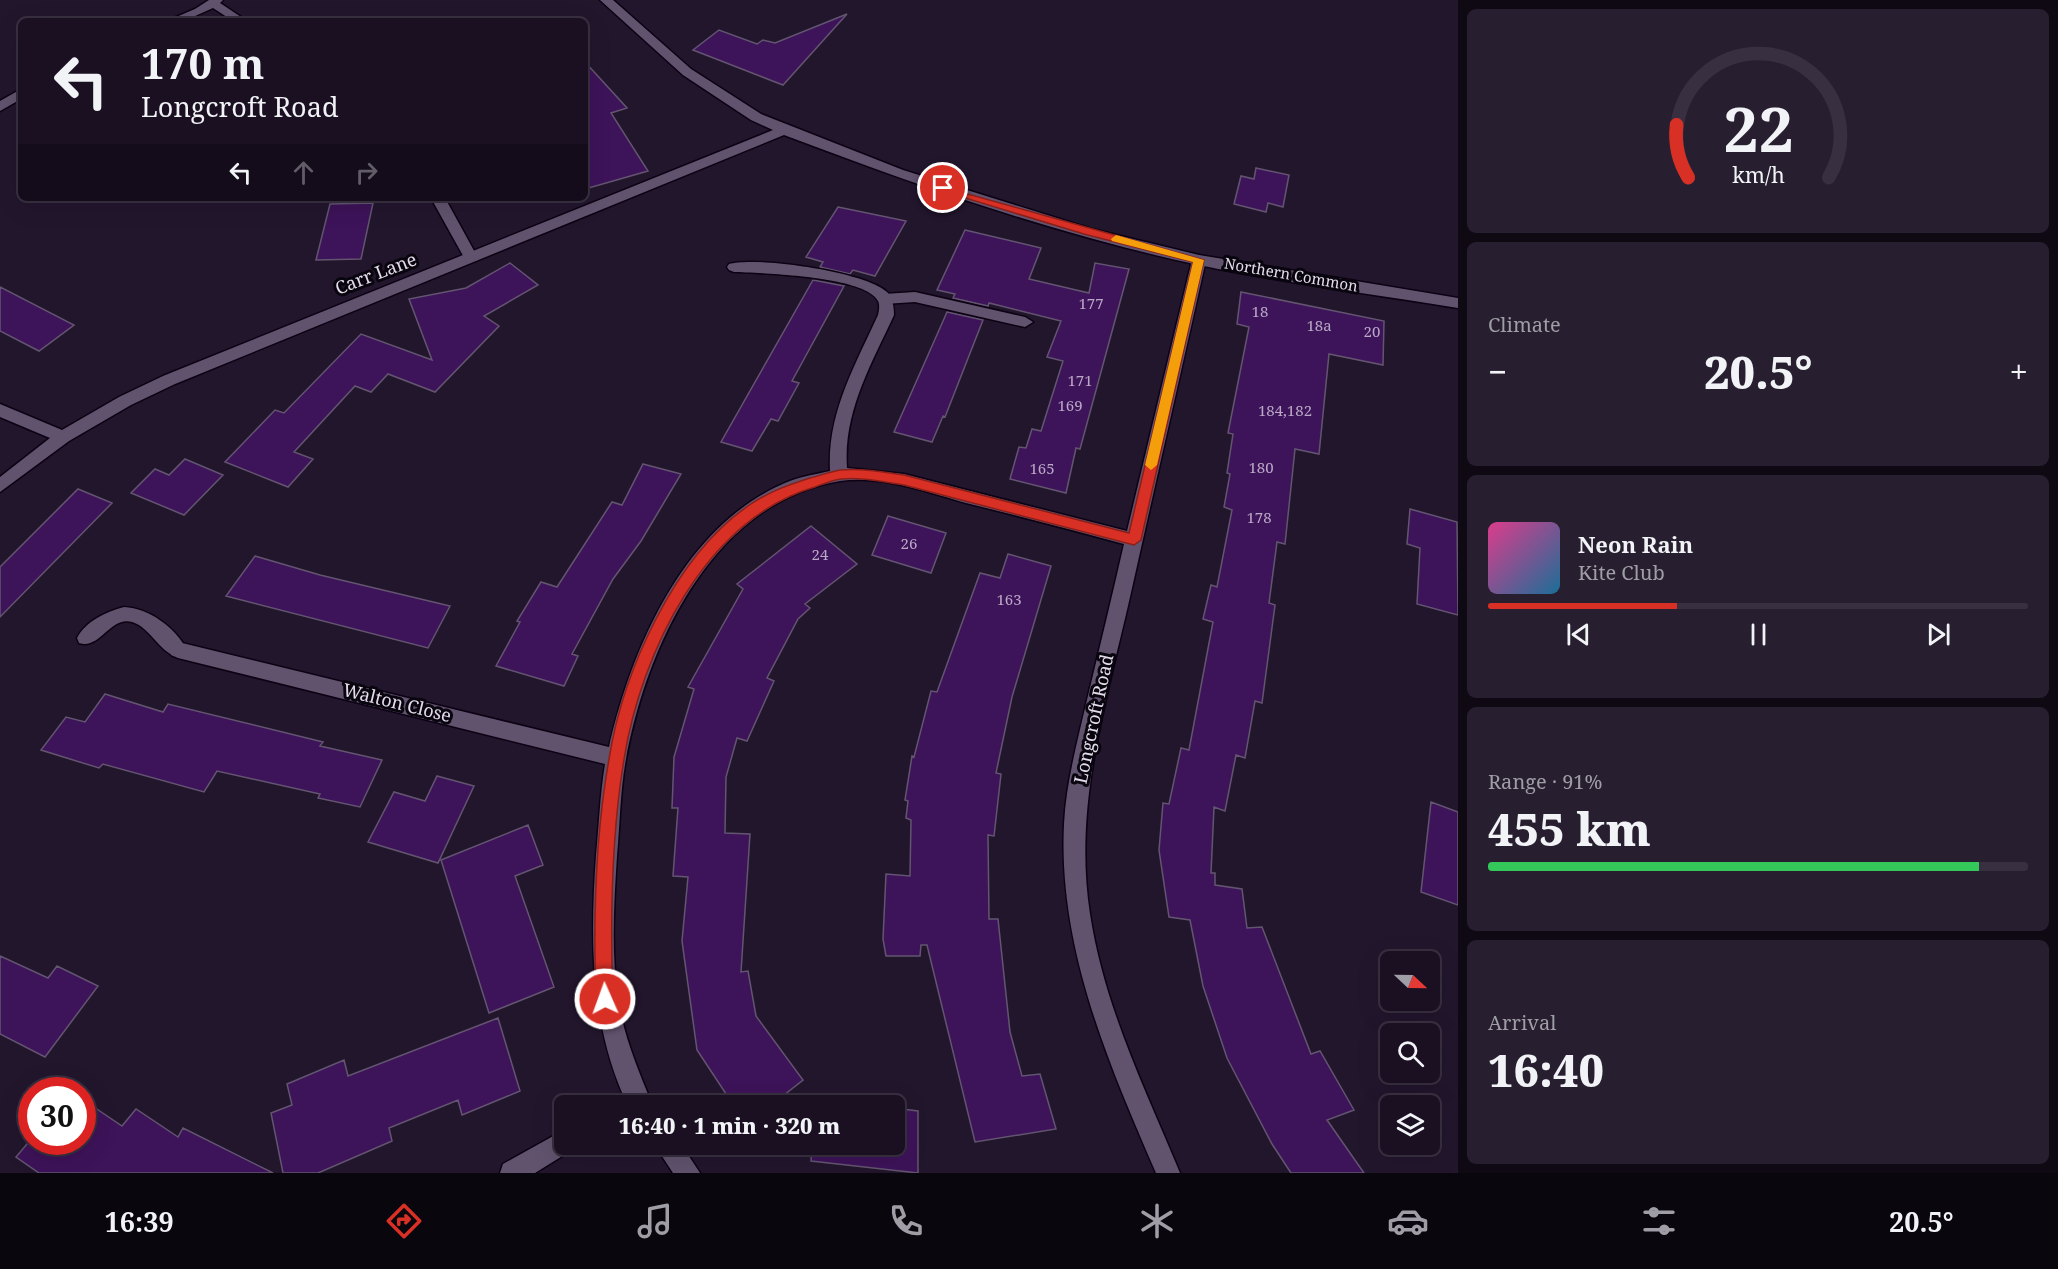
<!DOCTYPE html>
<html lang="en">
<head>
<meta charset="utf-8">
<style>
  body { margin:0; font-family:"Noto Serif",serif; background:#271e2f; color:#f1f3f6; height:100vh; display:flex; flex-direction:column; font-size:22px; white-space:nowrap }
  * { box-sizing:border-box; margin:0 }
  p { font-size:20px; color:#9f9da5 }
  .icon { flex:none; width:33px; height:33px; fill:none; stroke:currentColor; stroke-width:2; stroke-linecap:round; stroke-linejoin:round }
  .map { position:relative; flex:1; overflow:hidden }
  .panel { display:flex; flex-direction:column; gap:9px; padding:9px; background:#0e0913; width:600px }
  .panel>* { flex:none }
  .banner { position:absolute; left:18px; top:18px; width:570px; height:183px; border-radius:9px; box-shadow:0 6px 24px #0002,0 0 0 2px #383040; background:#1a1022; color:#f1f3f6; overflow:hidden }
  .needle { width:39px; rotate:112deg }
  .buttons { position:absolute; left:1380px; top:951px; display:grid; gap:12px }
  .buttons a { display:grid; place-items:center; width:60px; height:60px; border-radius:9px; background:#1a1022; box-shadow:0 6px 24px #0002,0 0 0 2px #383040; font-size:30px }
  .speed { position:absolute; left:18px; top:1077px; display:flex; gap:12px; font-size:30px; font-weight:700; text-align:center }
  .speed>* { display:grid; place-content:center; width:78px; height:78px; border-radius:50%; background:#1a1022; box-shadow:0 6px 24px #0002,0 0 0 2px #383040; line-height:1 }
  .speed .limit { border:9px solid #d22; background:#fff; color:#111 }
  .pin { position:absolute; display:grid; place-items:center; width:51px; height:51px; color:#fff; margin:-26px; border:3px solid #fff; border-radius:50%; box-shadow:0 2px 6px #0007 }
  .me { position:absolute; width:66px; margin:-33px; rotate:358deg; stroke-linejoin:round; filter:drop-shadow(0 0 4px #0008) }
  .turn { display:flex; align-items:center; gap:21px; height:126px; padding:0 24px; font-size:27px }
  .turn .icon { width:78px; height:78px; stroke-width:2.5 }
  .turn b { display:block; font-size:42px; line-height:51px }
  .lanes { display:flex; align-items:center; height:57px; padding:0 24px; background:#0003; justify-content:center; gap:30px; direction:ltr }
  .lanes .off { opacity:.35 }
  .big { font-size:45px; font-weight:800; line-height:1.1 }
  .panel .card { flex:1; display:flex; flex-direction:column; justify-content:center; gap:9px; min-width:0; padding:0 21px; border-radius:9px; background:#271e2f }
  .panel .dial { align-items:center; gap:0 }
  .dial svg { height:156px; overflow:visible; fill:none; stroke:#383040; stroke-width:7; stroke-linecap:round; text-anchor:middle }
  .dial text { fill:#f1f3f6; stroke:none }
  .song { display:flex; align-items:center; gap:18px }
  .cover { width:72px; height:72px; border-radius:9px; background:linear-gradient(135deg,hsl(330 70% 55%),hsl(200 70% 35%)) }
  .played { height:6px; border-radius:3px; background:linear-gradient(90deg,#d93025 35%,#383040 35%) }
  .keys { display:flex; justify-content:space-around; direction:ltr }
  .heat { display:flex; justify-content:space-between; align-items:center; font-size:33px; direction:ltr }
  .charge { height:9px; border-radius:4px; background:linear-gradient(90deg,#34c759 91%,#383040 0) }
  .trip { position:absolute; left:554px; top:1095px; width:351px; height:60px; border-radius:9px; background:#1a1022; box-shadow:0 6px 24px #0002,0 0 0 2px #383040; font-weight:800; line-height:60px; text-align:center }
  .dock { display:flex; height:96px; justify-content:space-around; align-items:center; background:#0a060e; color:#9f9da5 }
  .dock .icon { width:42px; height:42px }
  .dock .current { color:#d93025 }
  .dock b { font-size:27px; color:#f1f3f6 }
  main { display:flex; flex:1; min-height:0 }
  .map>svg:first-child { display:block }
  .building { fill:#3d1359; stroke:#635570; stroke-width:1.5 }
  .lines { fill:none; stroke-linecap:round; stroke-linejoin:round }
  .lane-casing { stroke:#0c0214; stroke-width:3 }
  .street-casing { stroke:#0c0214; stroke-width:3 }
  .secondary-casing { stroke:#0c0214; stroke-width:3 }
  .lane { fill:#61536e; fill-rule:evenodd }
  .street { fill:#61536e; fill-rule:evenodd }
  .secondary { fill:#61536e; fill-rule:evenodd }
  .route { fill:#d93025; stroke:#8d1f18; stroke-width:1.5 }
  .slow { fill:#f59e0b }
  .labels { text-anchor:middle; stroke-width:6; stroke-linejoin:round; paint-order:stroke }
  .far-street-label { font-size:15px; fill:#e3dbeb; stroke:#09050e }
  .number-label { font-size:15px; fill:#baa9c6 }
  .street-label { font-size:18px; fill:#e3dbeb; stroke:#09050e }
</style>
</head>
<body>
<main>
<div class="map">
<svg width="1458" height="1173" viewBox="0 0 1458 1173">
  <rect width="100%" height="100%" fill="#22162d"/>
  <!-- building -->
  <path class="building" d="M 847,14 L 783,85 L 693,50 L 719,30 L 757,44 L 763,40 L 775,43 Z
    M 585,62 L 627,108 L 611,113 L 648,171 L 585,189 Z
    M 1256,168 L 1289,175 L 1283,207 L 1268,203 L 1266,212 L 1234,204 L 1241,176 L 1254,179 Z
    M 373,203 L 361,259 L 316,260 L 330,204 Z
    M 838,207 L 906,221 L 875,276 L 853,270 L 850,274 L 820,267 L 823,262 L 806,257 Z
    M 965,230 L 1041,248 L 1029,279 L 1089,293 L 1095,263 L 1129,269 L 1080,449 L 1076,448 L 1066,493 L 1010,479 L 1019,447 L 1026,448 L 1032,429 L 1041,431 L 1063,361 L 1047,357 L 1061,321 L 989,303 L 988,306 L 953,298 L 955,294 L 937,290 Z
    M 510,263 L 538,285 L 484,316 L 499,326 L 435,392 L 388,374 L 371,392 L 355,386 L 294,452 L 313,459 L 288,487 L 225,462 L 275,410 L 284,413 L 361,334 L 432,360 L 409,299 L 466,288 Z
    M 813,280 L 844,286 L 792,381 L 799,383 L 778,421 L 771,419 L 752,451 L 721,442 Z
    M 0,287 L 74,325 L 39,351 L 0,331 Z
    M 1241,292 L 1384,321 L 1383,365 L 1329,354 L 1319,454 L 1295,449 L 1285,544 L 1277,542 L 1269,603 L 1275,605 L 1262,703 L 1255,701 L 1245,758 L 1236,755 L 1225,811 L 1214,807 L 1211,873 L 1215,873 L 1215,885 L 1242,889 L 1247,928 L 1262,927 L 1311,1054 L 1320,1051 L 1354,1110 L 1327,1120 L 1364,1173 L 1291,1173 L 1272,1144 L 1227,1058 L 1203,986 L 1190,920 L 1169,917 L 1159,850 L 1163,803 L 1169,804 L 1181,748 L 1189,750 L 1213,622 L 1203,619 L 1211,585 L 1217,587 L 1232,510 L 1224,507 L 1230,474 L 1227,473 L 1233,434 L 1228,433 L 1249,327 L 1237,324 Z
    M 947,312 L 983,320 L 945,417 L 943,416 L 932,442 L 894,432 Z
    M 185,459 L 223,475 L 184,515 L 131,493 L 155,469 L 169,475 Z
    M 643,464 L 681,474 L 641,541 L 613,579 L 572,654 L 578,656 L 564,686 L 496,666 L 520,622 L 517,621 L 541,582 L 557,587 L 612,502 L 622,505 Z
    M 78,489 L 112,503 L 0,617 L 0,567 Z
    M 1410,509 L 1457,522 L 1458,615 L 1417,604 L 1420,548 L 1407,544 Z
    M 888,516 L 946,533 L 931,573 L 872,555 Z
    M 811,526 L 857,564 L 805,604 L 810,608 L 798,619 L 767,678 L 774,681 L 747,741 L 737,738 L 726,777 L 725,833 L 750,834 L 741,972 L 748,971 L 756,1016 L 803,1080 L 770,1106 L 734,1106 L 697,1050 L 682,941 L 688,877 L 673,876 L 678,808 L 672,808 L 674,757 L 694,689 L 688,687 L 743,589 L 737,584 Z
    M 1008,554 L 1051,566 L 1012,697 L 996,773 L 1001,774 L 994,836 L 988,835 L 989,919 L 998,919 L 1010,1032 L 1022,1076 L 1040,1074 L 1056,1129 L 975,1142 L 927,945 L 921,945 L 920,956 L 886,956 L 883,939 L 886,874 L 910,876 L 911,820 L 906,818 L 908,801 L 905,800 L 912,756 L 914,757 L 931,691 L 937,692 L 980,573 L 1000,578 Z
    M 255,556 L 320,575 L 450,606 L 428,648 L 226,596 Z
    M 105,694 L 163,712 L 168,704 L 323,742 L 320,746 L 382,760 L 360,807 L 318,798 L 320,794 L 217,771 L 204,792 L 103,764 L 99,768 L 41,750 L 66,717 L 85,722 Z
    M 437,776 L 474,786 L 438,863 L 368,842 L 394,792 L 425,801 Z
    M 1431,802 L 1458,812 L 1458,905 L 1421,892 Z
    M 528,825 L 543,865 L 515,876 L 554,987 L 489,1013 L 441,860 Z
    M 0,956 L 48,978 L 57,966 L 98,986 L 45,1057 L 0,1034 Z
    M 498,1018 L 520,1091 L 462,1115 L 458,1100 L 389,1128 L 392,1141 L 318,1173 L 283,1173 L 271,1113 L 292,1105 L 287,1084 L 344,1060 L 348,1076 Z
    M 82,1099 L 122,1126 L 136,1109 L 178,1137 L 183,1128 L 273,1173 L 39,1173 L 16,1157 L 32,1138 L 32,1142 L 82,1142 Z
    M 815,1099 L 874,1106 L 815,1106 Z
    M 894,1108 L 918,1111 L 918,1173 L 811,1161 L 812,1144 L 894,1144 Z"/>
  <g class="lines">
    <!-- lane casing -->
    <g class="lane-casing">
      <path id="lane" d="M 915,292 L 1025,317 L 1033,322 L 1025,327 L 915,302 L 884,304 L 877,299 L 884,294 Z
        M 124,607 C 149,608 176,628 187,650 L 185,655 C 164,663 152,627 132,622 C 110,616 100,650 79,643 L 77,638 C 86,621 106,612 124,607 Z"/>
    </g>
    <!-- street casing -->
    <g class="street-casing">
      <path id="street" d="M 209,0 L 223,0 L 220,3 L 247,21 L 233,21 L 213,8 L 184,21 L 167,21 L 195,9 Z
        M 21,89 L 21,99 L 0,111 L 0,101 Z
        M 431,198 L 445,198 L 478,258 L 476,261 L 466,261 Z
        M 1199,255 L 1206,260 C 1181,372 1155,485 1130,597 C 1106,702 1073,806 1090,914 C 1104,1006 1145,1089 1180,1173 L 1156,1173 C 1108,1062 1058,947 1064,824 C 1066,784 1077,743 1086,704 C 1099,650 1112,597 1124,544 C 1071,530 1019,516 966,503 C 927,492 881,475 840,481 C 713,502 647,645 626,759 C 620,791 620,824 617,856 C 614,903 611,952 618,999 C 624,1037 638,1070 653,1106 L 628,1106 C 590,1026 590,941 596,855 C 599,825 600,794 605,764 L 178,658 L 171,655 L 169,650 L 171,645 L 178,642 L 609,747 C 632,646 686,522 790,481 C 803,476 817,474 830,471 C 827,413 855,366 878,315 C 879,311 880,305 878,301 C 866,276 760,273 734,272 L 729,270 L 727,267 L 729,264 C 756,256 869,272 888,293 C 893,300 894,307 894,315 C 871,365 843,412 847,468 L 904,474 L 1127,531 L 1192,260 Z
        M 564,1130 L 564,1144 L 575,1144 L 572,1150 L 535,1173 L 500,1173 L 503,1164 Z
        M 654,1144 L 681,1144 L 700,1173 L 673,1173 Z"/>
    </g>
    <!-- secondary casing -->
    <g class="secondary-casing">
      <path id="secondary" d="M 600,0 L 613,0 L 691,69 L 761,114 L 903,170 L 1092,229 L 1199,255 L 1458,298 L 1458,308 C 1372,294 1284,283 1199,265 C 1058,235 919,186 784,135 L 175,384 L 131,405 L 69,441 L 0,492 L 0,477 L 50,438 L 0,417 L 0,404 L 62,430 L 119,397 L 163,376 L 773,130 L 751,120 L 683,75 Z"/>
    </g>
    <!-- lane -->
    <use href="#lane" class="lane"/>
    <!-- street -->
    <use href="#street" class="street"/>
    <!-- secondary -->
    <use href="#secondary" class="secondary"/>
  </g>
  <!-- route -->
  <path class="route" d="M 939,186 L 1204,260 L 1141,540 L 1134,545 L 904,485 C 883,482 862,477 841,479 C 832,480 823,484 815,487 C 705,519 641,653 624,759 C 611,838 610,919 613,999 L 611,1005 L 605,1007 L 599,1005 L 596,999 C 593,919 595,838 609,759 C 623,672 674,557 748,506 C 768,492 788,485 810,478 C 820,476 831,471 841,470 C 862,468 883,472 904,475 L 1129,533 L 1193,262 L 1084,234 L 939,190 Z"/>
  <!-- slow -->
  <path class="slow" d="M 1116,235 L 1204,260 L 1157,465 L 1151,470 L 1145,465 L 1193,262 L 1112,241 L 1111,239 Z"/>
  <g class="labels">
    <!-- far-street labels -->
    <g class="far-street-label">
      <text transform="translate(1291 275) rotate(10)" y="5">Northern Common</text>
    </g>
    <!-- number labels -->
    <g class="number-label">
      <text x="1091" y="309">177</text>
      <text x="1260" y="317">18</text>
      <text x="1319" y="331">18a</text>
      <text x="1372" y="337">20</text>
      <text x="1080" y="386">171</text>
      <text x="1070" y="411">169</text>
      <text x="1285" y="416">184,182</text>
      <text x="1261" y="473">180</text>
      <text x="1042" y="474">165</text>
      <text x="1259" y="523">178</text>
      <text x="909" y="549">26</text>
      <text x="820" y="560">24</text>
      <text x="1009" y="605">163</text>
    </g>
    <!-- street labels -->
    <g class="street-label">
      <text transform="translate(376 274) rotate(-21)" y="6">Carr Lane</text>
      <text transform="translate(397 703) rotate(14)" y="6">Walton Close</text>
      <text transform="translate(1094 719) rotate(-78)" y="6">Longcroft Road</text>
    </g>
  </g>
</svg>
<div class="buttons">
<a><svg class="needle" viewBox="-14 -14 28 28"><path d="M0-13l5 13h-10z" fill="#e53935"/><path d="M0 13l5-13h-10z" fill="#9f9da5"/></svg></a>
<a><svg class="icon" aria-label="search" viewBox="0 0 24 24"><circle cx="10" cy="10" r="6"/><path d="M15 15l6 6"/></svg></a>
<a><svg class="icon" aria-label="layers" viewBox="0 0 24 24"><path d="M12 4l9 5-9 5-9-5zM3 14l9 5 9-5"/></svg></a>
</div>
<div class="speed"><div class="limit">30</div></div>
<div class="pin" style="left:943px;top:188px;background:#d93025"><svg class="icon" aria-label="arrive" viewBox="0 0 24 24"><path d="M6 21V4h12l-3 4 3 4H6"/></svg></div>
<svg class="me" style="left:605px;top:999px" viewBox="-20 -20 40 40"><circle r="17" fill="#d93025" stroke="#fff" stroke-width="3"/><path d="M0-11L8 9 0 5-8 9z" fill="#fff"/></svg>
<div class="trip">16:40 · 1 min · 320 m</div>
<div class="banner">
<div class="turn"><svg class="icon" aria-label="left" viewBox="0 0 24 24"><path d="M17 20v-9H6M10 6l-5 5 5 5"/></svg><div><b>170 m</b>Longcroft Road</div></div>
<div class="lanes"><svg class="icon" aria-label="left" viewBox="0 0 24 24"><path d="M17 20v-9H6M10 6l-5 5 5 5"/></svg><svg class="icon off" aria-label="ahead" viewBox="0 0 24 24"><path d="M12 20V5M6 11l6-6 6 6"/></svg><svg class="icon off" aria-label="right" viewBox="0 0 24 24"><path d="M7 20v-9h11M14 6l5 5-5 5"/></svg></div>
</div>
</div>
<section class="panel">
<div class="card dial"><svg viewBox="0 0 100 80">
<path d="M14 69A42 42 0 1 1 86 69"/>
<path d="M14 69A42 42 0 0 1 8 42" stroke="#d93025"/>
<text x="50" y="56" font-size="32" font-weight="700">22</text>
<text x="50" y="72" font-size="11">km/h</text>
</svg></div>
<div class="card"><p>Climate</p>
<div class="heat"><a>−</a><b class="big">20.5°</b><a>+</a></div>
</div>
<div class="card">
<div class="song"><i class="cover"></i><div><b>Neon Rain</b><p>Kite Club</p></div></div>
<div class="played"></div>
<div class="keys"><svg class="icon" aria-label="previous" viewBox="0 0 24 24"><path d="M18 5L8 12l10 7zM5 5v14"/></svg><svg class="icon" aria-label="pause" viewBox="0 0 24 24"><path d="M8 5v14M16 5v14"/></svg><svg class="icon" aria-label="next" viewBox="0 0 24 24"><path d="M6 5l10 7-10 7zM19 5v14"/></svg></div>
</div>
<div class="card"><p>Range · 91%</p><b class="big">455 km</b><div class="charge"></div></div>
<div class="card"><p>Arrival</p><b class="big">16:40</b></div>
</section>
</main>
<nav class="dock">
<b>16:39</b>
<svg class="icon current" aria-label="directions" viewBox="0 0 24 24"><path d="M12 3l9 9-9 9-9-9zM9 14v-3h6M13 9l2 2-2 2"/></svg>
<svg class="icon" aria-label="music" viewBox="0 0 24 24"><path d="M9 18V5l10-2v13"/><circle cx="6" cy="18" r="3"/><circle cx="16" cy="16" r="3"/></svg>
<svg class="icon" aria-label="phone" viewBox="0 0 24 24"><path d="M5 4h4l2 5-3 2q2 4 5 5l2-3 5 2v4C11 20 4 13 5 4z"/></svg>
<svg class="icon" aria-label="climate" viewBox="0 0 24 24"><path d="M12 3v18M4 7l16 10M4 17L20 7"/></svg>
<svg class="icon" aria-label="car" viewBox="0 0 24 24"><path d="M5 17H2v-5l4-1 3-4h7l3 4 3 1v5h-3M9 17h6M6 11h13"/><circle cx="7" cy="17" r="2"/><circle cx="17" cy="17" r="2"/></svg>
<svg class="icon" aria-label="filters" viewBox="0 0 24 24"><path d="M4 7h16M4 17h16"/><circle cx="9" cy="7" r="2"/><circle cx="15" cy="17" r="2"/></svg>
<b>20.5°</b>
</nav>
</body>
</html>
